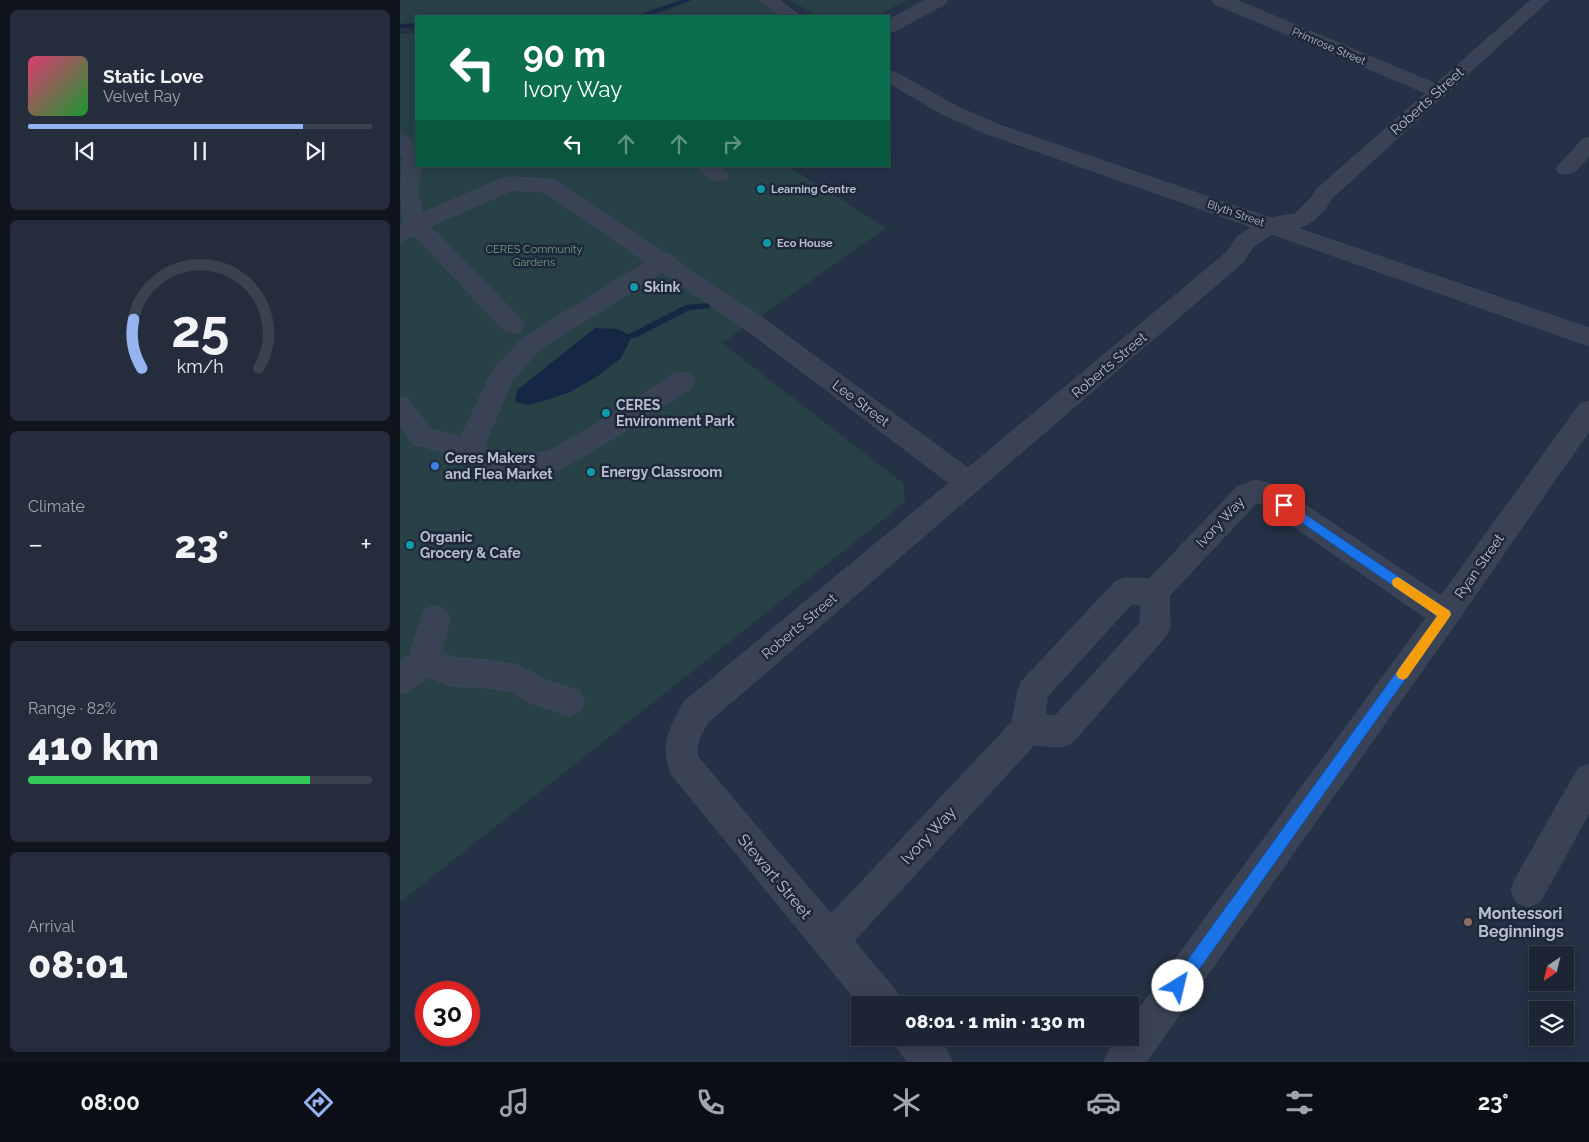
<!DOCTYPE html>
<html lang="en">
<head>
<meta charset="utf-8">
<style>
  body { margin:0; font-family:Raleway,sans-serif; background:#252d3c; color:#f1f3f6; height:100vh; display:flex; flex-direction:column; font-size:19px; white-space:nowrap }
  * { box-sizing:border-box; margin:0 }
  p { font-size:16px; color:#a0a5ac }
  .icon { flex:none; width:28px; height:28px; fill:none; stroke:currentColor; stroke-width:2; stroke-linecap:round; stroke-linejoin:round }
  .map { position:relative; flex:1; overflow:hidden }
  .panel { display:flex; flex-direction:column; gap:10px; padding:10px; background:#0f141d; width:400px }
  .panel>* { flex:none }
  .guide { position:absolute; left:15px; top:15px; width:475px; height:152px; border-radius:0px; box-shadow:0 2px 12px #0003,0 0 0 1px #3a424f; background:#0b6e4f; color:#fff; overflow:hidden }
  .needle { width:32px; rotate:215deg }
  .tools { position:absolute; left:1129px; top:946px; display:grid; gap:10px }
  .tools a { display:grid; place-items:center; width:45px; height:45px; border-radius:0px; background:#1c2534; box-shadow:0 2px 12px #0003,0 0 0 1px #3a424f; font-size:25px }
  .speed { position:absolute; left:15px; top:981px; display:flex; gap:10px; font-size:25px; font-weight:700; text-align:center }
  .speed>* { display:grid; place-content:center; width:65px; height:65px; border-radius:50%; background:#1c2534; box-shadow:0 2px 12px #0003,0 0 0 1px #3a424f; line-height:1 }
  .speed .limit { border:8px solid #d22; background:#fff; color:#111 }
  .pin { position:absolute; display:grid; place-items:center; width:42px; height:42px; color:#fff; margin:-21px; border-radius:10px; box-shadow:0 2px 8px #0006 }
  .me { position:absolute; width:55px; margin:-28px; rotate:36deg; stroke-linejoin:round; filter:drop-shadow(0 0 4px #0008) }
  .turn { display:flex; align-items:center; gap:18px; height:105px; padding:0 25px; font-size:22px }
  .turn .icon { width:65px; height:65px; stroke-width:2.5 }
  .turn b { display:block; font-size:35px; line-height:42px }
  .lanes { display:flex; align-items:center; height:48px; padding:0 25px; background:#0003; justify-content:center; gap:25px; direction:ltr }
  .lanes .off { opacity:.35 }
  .big { font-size:38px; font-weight:800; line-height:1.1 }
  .panel .tile { flex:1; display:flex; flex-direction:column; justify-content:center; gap:8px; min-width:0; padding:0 18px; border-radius:8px; background:#252d3c }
  .panel .dial { align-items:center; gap:0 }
  .dial svg { height:130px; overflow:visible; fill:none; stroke:#3a424f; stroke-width:7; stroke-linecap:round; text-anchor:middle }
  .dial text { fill:#f1f3f6; stroke:none }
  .song { display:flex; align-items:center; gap:15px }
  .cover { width:60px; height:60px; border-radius:8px; background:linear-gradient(135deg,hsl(340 70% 55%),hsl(130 70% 35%)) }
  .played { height:5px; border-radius:2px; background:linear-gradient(90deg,#95b2f1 80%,#3a424f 80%) }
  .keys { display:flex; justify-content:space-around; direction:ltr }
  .heat { display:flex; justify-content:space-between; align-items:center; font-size:28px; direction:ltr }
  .charge { height:8px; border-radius:4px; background:linear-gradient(90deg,#34c759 82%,#3a424f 0) }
  .trip { position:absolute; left:451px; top:996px; width:288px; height:50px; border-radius:0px; background:#1c2534; box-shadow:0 2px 12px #0003,0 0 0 1px #3a424f; font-weight:800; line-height:50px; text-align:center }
  .dock { display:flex; height:80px; justify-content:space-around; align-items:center; background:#0b0f15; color:#a0a5ac }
  .dock .icon { width:35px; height:35px }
  .dock .current { color:#95b2f1 }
  .dock b { font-size:22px; color:#f1f3f6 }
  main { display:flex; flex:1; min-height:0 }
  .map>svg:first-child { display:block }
  .green { fill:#274146 }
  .water { fill:#162745 }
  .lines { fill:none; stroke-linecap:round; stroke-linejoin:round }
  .stream { fill:#162745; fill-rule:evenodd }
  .minor-casing { stroke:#434c5e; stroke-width:1 }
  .minor { fill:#3a4355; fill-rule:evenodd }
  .route { fill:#1a73e8; stroke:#114b97 }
  .slow { fill:#f59e0b }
  .culture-dot { fill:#0f9aa8; stroke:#1e283a; stroke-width:2 }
  .shop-dot { fill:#3f7fe0; stroke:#1e283a; stroke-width:2 }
  .education-dot { fill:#8d6e63; stroke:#1e283a; stroke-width:2 }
  .labels { text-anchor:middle; stroke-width:5; stroke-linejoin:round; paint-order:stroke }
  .far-street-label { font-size:11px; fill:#b7bfce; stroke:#1e283a }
  .far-poi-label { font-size:11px; font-weight:bold; fill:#b7bfce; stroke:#1e283a; text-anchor:start }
  .far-park-label { font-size:11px; fill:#6ca17b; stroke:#1e283a }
  .street-label { font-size:14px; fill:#b7bfce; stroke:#1e283a }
  .poi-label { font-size:14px; font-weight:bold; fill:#b7bfce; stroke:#1e283a; text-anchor:start }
  .near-street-label { font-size:16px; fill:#b7bfce; stroke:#1e283a }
  .near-poi-label { font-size:16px; font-weight:bold; fill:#b7bfce; stroke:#1e283a; text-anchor:start }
</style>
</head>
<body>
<main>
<section class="panel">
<div class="tile">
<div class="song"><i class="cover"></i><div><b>Static Love</b><p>Velvet Ray</p></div></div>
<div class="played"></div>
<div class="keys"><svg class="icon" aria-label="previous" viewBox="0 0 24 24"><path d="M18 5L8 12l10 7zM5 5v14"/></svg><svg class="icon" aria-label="pause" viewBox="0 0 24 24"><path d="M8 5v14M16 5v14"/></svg><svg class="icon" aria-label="next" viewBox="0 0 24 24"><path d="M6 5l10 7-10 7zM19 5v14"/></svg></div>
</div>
<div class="tile dial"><svg viewBox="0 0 100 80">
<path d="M14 69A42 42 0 1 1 86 69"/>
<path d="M14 69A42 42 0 0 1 9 39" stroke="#95b2f1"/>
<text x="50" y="56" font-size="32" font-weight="700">25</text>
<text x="50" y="72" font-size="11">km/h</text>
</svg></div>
<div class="tile"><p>Climate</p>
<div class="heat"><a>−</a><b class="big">23°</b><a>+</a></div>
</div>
<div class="tile"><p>Range · 82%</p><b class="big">410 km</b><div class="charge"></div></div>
<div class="tile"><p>Arrival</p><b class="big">08:01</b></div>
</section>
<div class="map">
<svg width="1189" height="1062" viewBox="0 0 1189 1062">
  <rect width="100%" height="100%" fill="#253145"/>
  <!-- green -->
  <path class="green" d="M 0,0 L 285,0 L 277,5 L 238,16 L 16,16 L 16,25 L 0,26 Z
    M 292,0 L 358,0 L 385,16 L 254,16 Z
    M 390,0 L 506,0 L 478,16 L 417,16 Z
    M 16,33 L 16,166 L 388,166 L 486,228 L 322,343 L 503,483 L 505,502 L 255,701 L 0,902 L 0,34 Z"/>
  <!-- water -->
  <path class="water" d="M 195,328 L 218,329 L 232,336 L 221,358 L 198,376 L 170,392 L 147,400 L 127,405 L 115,402 L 117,390 Z"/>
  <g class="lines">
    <!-- stream -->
    <path class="stream" d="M 282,0 L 291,0 L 244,16 L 235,16 Z
      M 16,23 L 16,27 L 0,28 L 0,24 Z
      M 307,303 L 310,304 L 310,308 L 290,310 L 235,338 L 229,338 L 228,336 L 229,334 L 286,305 Z"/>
    <!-- minor casing -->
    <g class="minor-casing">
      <path id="minor" d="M 359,0 L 379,0 L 401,16 L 381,16 Z
        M 526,0 L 547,0 L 545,4 L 495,31 L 489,32 L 489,20 Z
        M 813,0 L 836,0 L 1036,84 L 1131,0 L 1149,0 L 932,198 C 925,211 912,225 897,228 L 1189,328 L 1189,346 L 872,234 L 853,247 L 843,262 L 307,723 C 301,734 296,743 297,756 L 431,914 L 612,722 L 618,691 L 622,681 L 715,582 L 725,578 L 749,579 L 837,487 L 855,480 L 877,486 L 1041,596 L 1180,404 L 1189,401 L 1189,431 L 1055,624 L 746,1062 L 704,1062 L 710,1049 L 718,1038 L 730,1038 L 730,1021 L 1026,618 L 860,503 L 856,503 L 769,596 L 770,628 L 765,637 L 672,743 L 661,747 L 634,745 L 454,941 L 497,992 L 503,1005 L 460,1005 L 272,775 C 259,745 270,728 285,701 L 549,483 L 344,328 L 262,272 L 139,350 L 112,381 L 84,446 L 94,455 L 147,452 L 183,432 L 274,374 L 283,372 L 292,374 L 295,381 L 292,388 L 201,446 L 160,469 L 151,473 L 89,477 L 80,473 L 62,457 L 13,444 L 0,426 L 0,397 L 9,400 L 30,429 L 61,437 L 93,370 L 123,338 L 246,262 L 144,192 L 113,190 L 30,226 L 121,319 L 125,325 L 121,331 L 113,333 L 105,331 L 14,235 L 0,242 L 0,224 L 4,222 C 0,201 0,179 4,158 L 0,151 L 0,135 L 7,137 L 16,145 L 16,166 L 22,166 L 17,190 L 22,213 L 104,178 L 111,177 L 149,179 L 156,181 L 267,254 L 272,256 L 274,259 L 360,316 L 568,468 L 827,252 L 837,237 L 852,227 L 585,133 L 544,115 L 489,83 L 489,71 L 495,72 L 558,107 L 599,125 L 870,218 L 895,214 L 912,197 L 917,189 L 1026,93 L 815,4 ZM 732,604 L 741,604 L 740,623 L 655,716 L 645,715 L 647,697 Z
        M 1189,138 L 1189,156 C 1180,166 1174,177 1159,173 L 1156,169 L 1159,165 L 1182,140 Z
        M 297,166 L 320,166 L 329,175 L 326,180 C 314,183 304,176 297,166 Z
        M 35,606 L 45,610 L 50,619 L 41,652 L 53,658 L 90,660 L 118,665 L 146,680 L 180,691 L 184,701 L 180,711 L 169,716 L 128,702 L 112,692 L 90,688 L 50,686 L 29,677 L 11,690 L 0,694 L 0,662 L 12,654 L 11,649 L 25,610 Z
        M 1189,764 L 1189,813 L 1140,902 L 1128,907 L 1116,902 L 1111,890 L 1116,878 L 1178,769 Z
        M 493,1038 L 537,1038 L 546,1049 L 552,1062 L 508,1062 L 499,1051 Z"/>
    </g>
    <!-- minor -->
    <use href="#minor" class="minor"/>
  </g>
  <!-- route -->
  <path class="route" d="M 884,500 L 1050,611 L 1051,615 L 784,991 L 778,993 L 773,991 L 771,986 L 773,980 L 1037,616 L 880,508 L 878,505 L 880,502 Z"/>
  <!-- slow -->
  <path class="slow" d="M 998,577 L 1050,611 L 1051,615 L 1007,678 L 1003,680 L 998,678 L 996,674 L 998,670 L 1037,616 L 993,586 L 992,582 L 993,579 Z"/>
  <!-- markers -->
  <g class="culture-dot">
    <circle cx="361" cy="189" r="5"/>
    <circle cx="367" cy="243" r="5"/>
    <circle cx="234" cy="287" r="5"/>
    <circle cx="206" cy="413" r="5"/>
    <circle cx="191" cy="472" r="5"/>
    <circle cx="10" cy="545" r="5"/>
  </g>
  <circle class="shop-dot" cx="35" cy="466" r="5"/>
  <circle class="education-dot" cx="1068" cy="922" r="5"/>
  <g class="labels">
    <!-- far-street labels -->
    <g class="far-street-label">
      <text transform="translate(929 46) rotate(23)" y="4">Primrose Street</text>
      <text transform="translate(836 213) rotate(19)" y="4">Blyth Street</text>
    </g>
    <!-- far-poi labels -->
    <g class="far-poi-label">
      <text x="371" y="193">Learning Centre</text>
      <text x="377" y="247">Eco House</text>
    </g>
    <!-- far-park labels -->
    <g class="far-park-label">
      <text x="134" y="253">CERES Community<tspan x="134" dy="13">Gardens</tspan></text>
    </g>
    <!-- street labels -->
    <g class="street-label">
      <text transform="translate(1027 101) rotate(-42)" y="5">Roberts Street</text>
      <text transform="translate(709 365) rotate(-40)" y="5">Roberts Street</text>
      <text transform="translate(461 403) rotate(37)" y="5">Lee Street</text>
      <text transform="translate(820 522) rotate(-47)" y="5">Ivory Way</text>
      <text transform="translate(1079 566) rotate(-55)" y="5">Ryan Street</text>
      <text transform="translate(399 626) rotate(-40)" y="5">Roberts Street</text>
    </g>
    <!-- poi labels -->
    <g class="poi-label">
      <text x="244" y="292">Skink</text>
      <text x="216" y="410">CERES<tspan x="216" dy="16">Environment Park</tspan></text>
      <text x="45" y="463">Ceres Makers<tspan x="45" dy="16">and Flea Market</tspan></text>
      <text x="201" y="477">Energy Classroom</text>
      <text x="20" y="542">Organic<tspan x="20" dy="16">Grocery &amp; Cafe</tspan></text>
    </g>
    <!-- near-street labels -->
    <g class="near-street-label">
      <text transform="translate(528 835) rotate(-47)" y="6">Ivory Way</text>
      <text transform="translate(375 876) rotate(50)" y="6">Stewart Street</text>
    </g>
    <!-- near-poi labels -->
    <g class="near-poi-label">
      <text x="1078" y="919">Montessori<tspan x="1078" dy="18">Beginnings</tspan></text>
    </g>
  </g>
</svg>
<div class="tools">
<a><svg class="needle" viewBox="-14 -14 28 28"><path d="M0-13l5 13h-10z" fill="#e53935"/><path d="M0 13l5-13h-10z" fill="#a0a5ac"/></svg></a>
<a><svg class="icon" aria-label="layers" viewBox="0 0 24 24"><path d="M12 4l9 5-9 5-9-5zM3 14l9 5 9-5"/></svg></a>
</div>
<div class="speed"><div class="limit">30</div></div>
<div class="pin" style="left:884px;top:505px;background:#d93025"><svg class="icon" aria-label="arrive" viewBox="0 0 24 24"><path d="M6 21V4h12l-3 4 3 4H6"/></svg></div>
<svg class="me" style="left:778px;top:986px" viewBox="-20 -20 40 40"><circle r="19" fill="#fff"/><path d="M0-13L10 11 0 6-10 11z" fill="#1a73e8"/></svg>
<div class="trip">08:01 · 1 min · 130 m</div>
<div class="guide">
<div class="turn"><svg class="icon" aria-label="left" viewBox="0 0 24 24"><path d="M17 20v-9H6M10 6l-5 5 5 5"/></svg><div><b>90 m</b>Ivory Way</div></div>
<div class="lanes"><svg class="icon" aria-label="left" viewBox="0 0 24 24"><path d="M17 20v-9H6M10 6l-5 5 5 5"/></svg><svg class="icon off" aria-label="ahead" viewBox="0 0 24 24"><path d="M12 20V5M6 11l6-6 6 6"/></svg><svg class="icon off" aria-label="ahead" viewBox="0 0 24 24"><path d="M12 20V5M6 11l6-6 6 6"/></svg><svg class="icon off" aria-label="right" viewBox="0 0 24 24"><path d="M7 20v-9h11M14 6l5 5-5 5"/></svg></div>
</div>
</div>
</main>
<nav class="dock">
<b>08:00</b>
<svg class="icon current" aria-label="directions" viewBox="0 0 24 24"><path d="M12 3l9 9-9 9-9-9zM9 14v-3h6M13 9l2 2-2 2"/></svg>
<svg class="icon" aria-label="music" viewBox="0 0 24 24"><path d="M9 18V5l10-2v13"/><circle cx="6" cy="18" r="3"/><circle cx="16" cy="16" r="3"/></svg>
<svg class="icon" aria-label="phone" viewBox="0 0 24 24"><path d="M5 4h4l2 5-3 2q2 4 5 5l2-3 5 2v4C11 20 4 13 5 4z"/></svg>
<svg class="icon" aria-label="climate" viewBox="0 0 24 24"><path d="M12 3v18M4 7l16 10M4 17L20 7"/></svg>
<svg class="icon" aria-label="car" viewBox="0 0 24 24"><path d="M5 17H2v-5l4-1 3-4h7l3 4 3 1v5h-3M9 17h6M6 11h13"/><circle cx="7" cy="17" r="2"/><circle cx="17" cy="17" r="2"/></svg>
<svg class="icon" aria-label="filters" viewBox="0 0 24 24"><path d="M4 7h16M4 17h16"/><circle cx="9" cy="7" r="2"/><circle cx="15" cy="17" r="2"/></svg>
<b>23°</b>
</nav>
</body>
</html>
